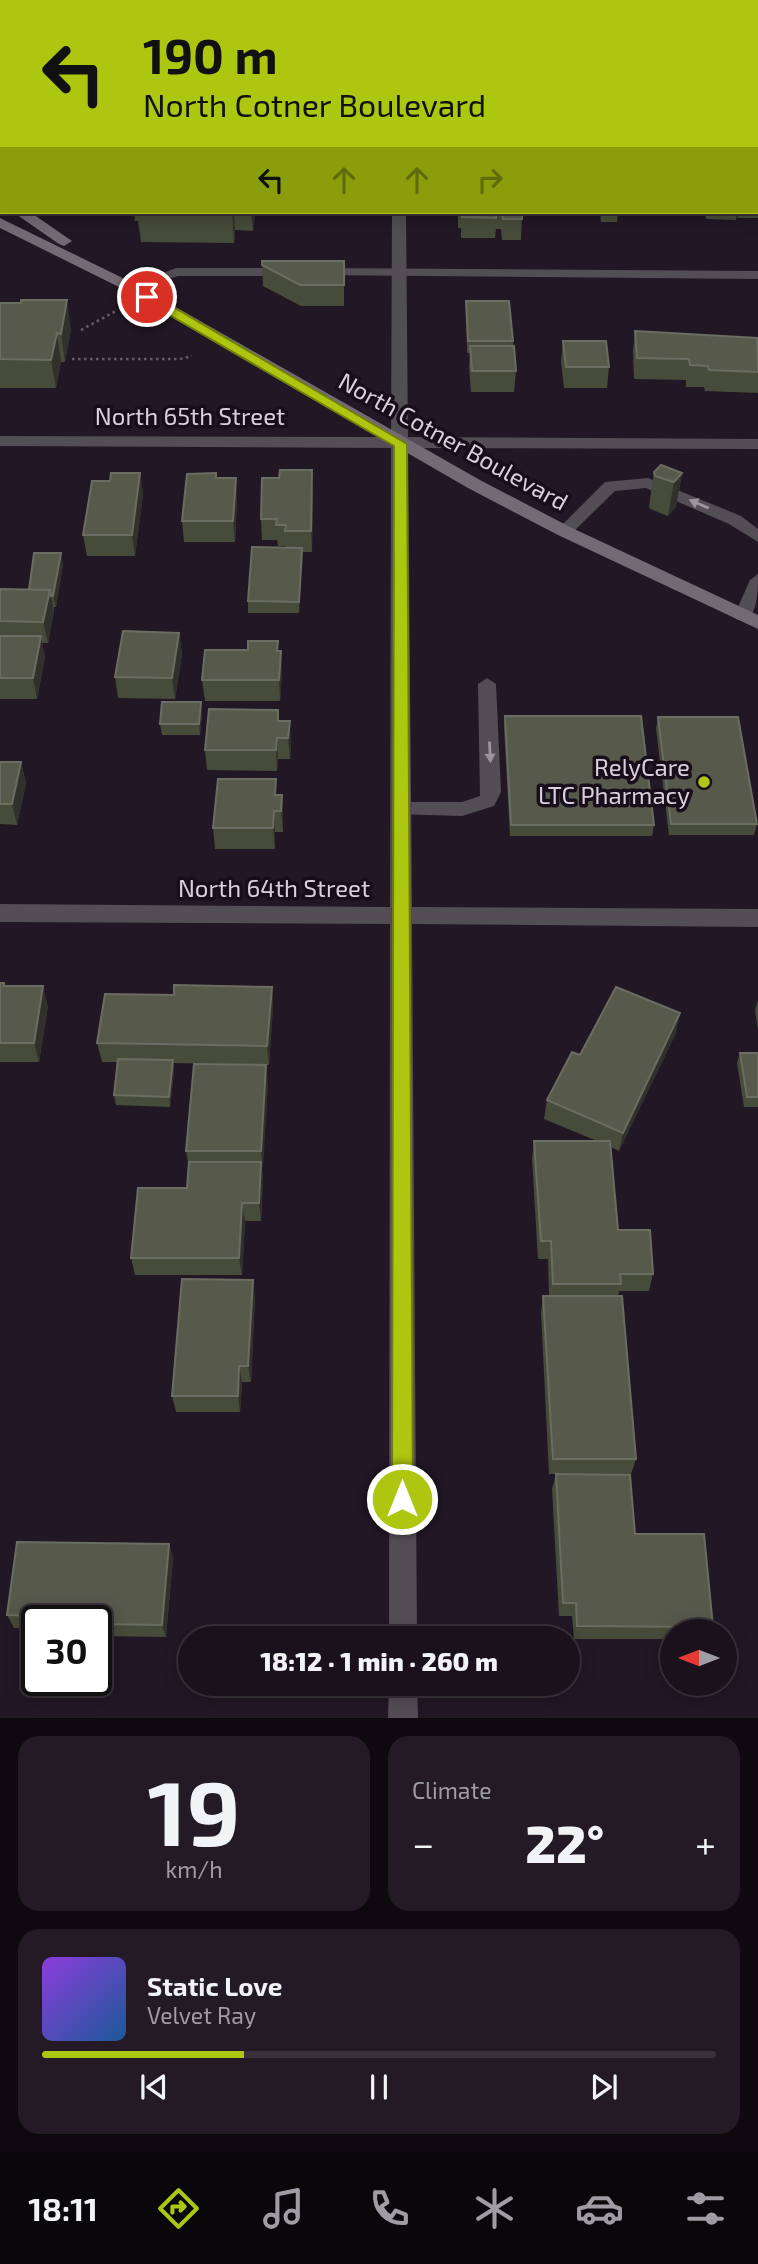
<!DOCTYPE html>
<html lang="en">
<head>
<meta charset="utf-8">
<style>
  body { margin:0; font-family:"Exo 2",sans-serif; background:#231a25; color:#f1f3f6; height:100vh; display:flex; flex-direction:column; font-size:26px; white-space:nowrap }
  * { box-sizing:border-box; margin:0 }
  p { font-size:23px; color:#9f9da3 }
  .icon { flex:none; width:38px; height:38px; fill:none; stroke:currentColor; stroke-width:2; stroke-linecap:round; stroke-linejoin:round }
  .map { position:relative; height:1718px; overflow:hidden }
  .panel { display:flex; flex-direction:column; gap:18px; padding:18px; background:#0e090f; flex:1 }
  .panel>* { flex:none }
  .guide { position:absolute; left:0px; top:0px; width:760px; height:214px; box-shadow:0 4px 18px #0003,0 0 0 2px #38313b; background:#adc60f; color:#111; overflow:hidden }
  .needle { width:46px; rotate:270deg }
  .buttons { position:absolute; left:660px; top:1619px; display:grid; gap:14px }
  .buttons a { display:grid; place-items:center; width:77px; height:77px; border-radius:50%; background:#1a111c; box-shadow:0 4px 18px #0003,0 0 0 2px #38313b; font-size:35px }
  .speed { position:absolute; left:21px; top:1605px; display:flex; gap:14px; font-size:35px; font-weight:700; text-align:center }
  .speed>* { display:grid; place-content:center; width:91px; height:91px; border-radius:50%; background:#1a111c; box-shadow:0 4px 18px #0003,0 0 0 2px #38313b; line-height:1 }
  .speed .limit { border:4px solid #111; border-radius:10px; background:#fff; color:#111 }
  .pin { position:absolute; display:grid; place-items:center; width:60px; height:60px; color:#fff; margin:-30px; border:4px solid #fff; border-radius:50%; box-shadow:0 2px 7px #0007 }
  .me { position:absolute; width:77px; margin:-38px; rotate:0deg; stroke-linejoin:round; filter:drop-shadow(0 0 5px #0008) }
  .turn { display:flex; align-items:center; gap:24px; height:147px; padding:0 28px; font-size:32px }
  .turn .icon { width:91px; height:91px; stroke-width:2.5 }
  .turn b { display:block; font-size:49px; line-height:60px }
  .lanes { display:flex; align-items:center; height:66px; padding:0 28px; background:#0003; justify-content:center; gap:35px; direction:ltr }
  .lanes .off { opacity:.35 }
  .big { font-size:52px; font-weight:800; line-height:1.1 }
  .panel .card { flex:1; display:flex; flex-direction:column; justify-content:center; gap:10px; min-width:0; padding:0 24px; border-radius:21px; background:#231a25 }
  .panel .dial { align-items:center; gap:0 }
  .dial b { font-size:91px; line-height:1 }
  .song { display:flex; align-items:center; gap:21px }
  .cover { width:84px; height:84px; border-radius:10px; background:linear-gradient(135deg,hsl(270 70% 55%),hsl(210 70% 35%)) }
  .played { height:7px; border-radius:4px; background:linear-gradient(90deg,#adc60f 30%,#38313b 30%) }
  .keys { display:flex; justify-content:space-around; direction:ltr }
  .heat { display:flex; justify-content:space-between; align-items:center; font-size:38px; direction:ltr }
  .panel .tiles { flex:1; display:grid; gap:18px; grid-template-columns:1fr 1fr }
  .card:last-child { grid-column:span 2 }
  .trip { position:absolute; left:178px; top:1626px; width:402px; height:70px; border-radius:35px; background:#1a111c; box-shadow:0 4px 18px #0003,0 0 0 2px #38313b; font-weight:800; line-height:70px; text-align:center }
  .tabs { display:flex; height:112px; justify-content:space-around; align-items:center; background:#0a070b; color:#9f9da3 }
  .tabs .icon { width:49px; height:49px }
  .tabs .selected { color:#adc60f }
  .tabs b { font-size:32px; color:#f1f3f6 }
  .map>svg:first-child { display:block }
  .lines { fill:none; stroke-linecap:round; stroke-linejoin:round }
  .path { stroke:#675d6a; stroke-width:2.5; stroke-dasharray:2.5 3.5; stroke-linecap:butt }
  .lane { fill:#534d55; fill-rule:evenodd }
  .street { fill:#534d55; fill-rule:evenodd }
  .secondary { fill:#736a76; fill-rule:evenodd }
  .wall { fill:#474b3a }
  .shaded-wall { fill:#32302a }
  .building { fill:#57594b; stroke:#6b6c62; stroke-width:2 }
  .oneway { fill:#9c959e }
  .route { fill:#adc60f; stroke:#70810a; stroke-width:2 }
  .poi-dot { fill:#adc60f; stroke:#180e1b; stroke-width:2.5 }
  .labels { text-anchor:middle; stroke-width:7; stroke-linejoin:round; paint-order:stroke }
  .street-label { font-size:24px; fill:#d8d0da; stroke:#180e1b }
  .poi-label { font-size:24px; fill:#d8d0da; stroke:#180e1b; text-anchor:end }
</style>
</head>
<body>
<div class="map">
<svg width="758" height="1718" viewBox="0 0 758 1718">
  <rect width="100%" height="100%" fill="#221725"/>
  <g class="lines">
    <!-- path -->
    <path class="path" d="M 81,330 L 116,311
      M 72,359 L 180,359 L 192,356"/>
    <!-- lane -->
    <path class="lane" d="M 176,268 L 288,268 L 295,272 L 288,276 L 178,276 L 132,292 L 125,288 Z
      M 318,268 L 758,271 L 758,279 L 313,275 L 313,269 Z
      M 648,478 L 741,516 L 758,529 L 758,542 L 729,524 L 646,488 L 615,491 L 570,535 L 564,536 L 556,531 L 605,482 Z
      M 758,574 C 758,592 758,605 749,620 L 737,620 L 734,616 L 750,580 Z
      M 487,678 L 496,684 L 501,792 L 494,806 L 462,816 L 393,814 L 391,809 L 393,804 L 400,802 L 462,802 L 480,796 L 478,684 Z"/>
    <!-- street -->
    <path class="street" d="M 393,0 L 405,0 L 405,2 L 393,2 Z
      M 392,212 L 406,212 L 408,437 L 758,439 L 758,449 L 408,448 L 412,907 L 758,909 L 758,927 L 412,924 L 417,1638 L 389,1638 L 390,924 L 0,922 L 0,904 L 390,907 L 391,448 L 0,446 L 0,436 L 391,437 Z
      M 389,1684 L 417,1684 L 418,1718 L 388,1718 Z"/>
    <!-- secondary -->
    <path class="secondary" d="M 0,105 L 2,105 L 2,113 L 0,113 Z
      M 0,125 L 2,125 L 2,133 L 0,133 Z
      M 0,195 L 2,195 L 2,204 L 0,204 Z
      M 13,212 L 30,212 L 72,241 L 64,246 L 59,244 Z
      M 0,218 L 137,285 L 480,480 L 570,527 L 758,615 L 758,629 L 558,535 L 468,488 L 127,291 L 0,228 Z"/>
  </g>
  <!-- wall -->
  <path class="wall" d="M 0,0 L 344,0 L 344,2 L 2,2 L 2,45 L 0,45 Z
    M 758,148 L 758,218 L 738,218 L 737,214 L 736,220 L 706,219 L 705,212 L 758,212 Z
    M 134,212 L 255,212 L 253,231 L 235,230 L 234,243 L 141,242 L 138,221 L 135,221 Z
    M 458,212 L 522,212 L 521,240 L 502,240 L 501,229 L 496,229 L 495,238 L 461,238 L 461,228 L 458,228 Z
    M 552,212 L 570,212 L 570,213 L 552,213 Z
    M 600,212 L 618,212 L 617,222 L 601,222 Z
    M 344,261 L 344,306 L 301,306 L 263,286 L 262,265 Z
    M 466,301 L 513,341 L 516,371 L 514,392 L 471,392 L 469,367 L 470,353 L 467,353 Z
    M 0,303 L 71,329 L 65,362 L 61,362 L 56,388 L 0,388 Z
    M 635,331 L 758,342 L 758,393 L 705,391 L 704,387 L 686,387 L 686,380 L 634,379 L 633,352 Z
    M 563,341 L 609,367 L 607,388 L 564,388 L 561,362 Z
    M 654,472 L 682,473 L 676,507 L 668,516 L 650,509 L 649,506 Z
    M 140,473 L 143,494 L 135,556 L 87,556 L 83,535 L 110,481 Z
    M 216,473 L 217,478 L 237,499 L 235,542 L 184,542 L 182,521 Z
    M 313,491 L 312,552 L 302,552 L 299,613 L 248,613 L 248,601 L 286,548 L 286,546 L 278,546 L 277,540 L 262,540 L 261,519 Z
    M 63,564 L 56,607 L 54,607 L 54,611 L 48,643 L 42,643 L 45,657 L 37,699 L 0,699 L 0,589 L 29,590 Z
    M 179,633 L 182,654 L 175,699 L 118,698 L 115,677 Z
    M 278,641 L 278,651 L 281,651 L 282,672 L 280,701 L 205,701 L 202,680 Z
    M 278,710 L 279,721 L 291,742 L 290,759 L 278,759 L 277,771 L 207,770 L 205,750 Z
    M 202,713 L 200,735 L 162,735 L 160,724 Z
    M 505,716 L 654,825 L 652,836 L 510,836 L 504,727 Z
    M 658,717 L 757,824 L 754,835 L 669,835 L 656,728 Z
    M 0,762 L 21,762 L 26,783 L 17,825 L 0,824 Z
    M 282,795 L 283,816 L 283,832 L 275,832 L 275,849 L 215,849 L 213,828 Z
    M 0,983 L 4,983 L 5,986 L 48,1006 L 39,1062 L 0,1062 Z
    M 272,987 L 273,1006 L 269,1065 L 173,1063 L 174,1070 L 170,1107 L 116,1105 L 114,1095 L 117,1062 L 102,1062 L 97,1043 L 174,995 Z
    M 758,1000 L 758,1030 L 755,1010 Z
    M 676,1033 L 619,1151 L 611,1147 L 618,1230 L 653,1274 L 649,1291 L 619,1291 L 618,1296 L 636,1459 L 631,1474 L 549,1474 L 541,1313 L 543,1296 L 549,1296 L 548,1259 L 538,1259 L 532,1159 L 534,1141 L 597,1141 L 544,1119 L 547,1100 L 580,1055 Z
    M 740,1053 L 758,1053 L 758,1107 L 744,1107 L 737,1063 Z
    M 268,1084 L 262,1170 L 263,1180 L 261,1221 L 245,1221 L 242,1275 L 135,1275 L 131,1258 L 187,1188 L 189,1168 L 186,1151 Z
    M 255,1297 L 251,1382 L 242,1382 L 240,1412 L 176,1412 L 172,1396 Z
    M 556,1474 L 635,1534 L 713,1627 L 711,1631 L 672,1631 L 672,1639 L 574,1639 L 572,1616 L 559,1616 L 552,1489 Z
    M 169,1544 L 173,1558 L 166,1637 L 96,1636 L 96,1620 L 37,1620 L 37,1628 L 14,1628 L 7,1615 Z"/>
  <!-- shaded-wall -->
  <path class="shaded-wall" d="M 232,212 L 234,212 L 235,230 L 234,243 Z
    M 251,212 L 255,212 L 253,231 Z
    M 67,300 L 71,329 L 65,362 L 61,334 Z
    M 57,333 L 61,362 L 56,388 L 51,360 Z
    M 312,470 L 313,491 L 312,552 L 311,531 Z
    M 140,473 L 143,494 L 135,556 L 132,535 Z
    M 682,473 L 676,507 L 668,516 L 674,482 Z
    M 236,478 L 237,499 L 235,542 L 233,521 Z
    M 302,548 L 303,559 L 299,613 L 299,602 Z
    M 61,553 L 63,564 L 56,607 L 53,596 Z
    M 50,590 L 54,611 L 48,643 L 43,622 Z
    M 179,633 L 182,654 L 175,699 L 172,678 Z
    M 41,636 L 45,657 L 37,699 L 33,678 Z
    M 281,651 L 282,672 L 280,701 L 279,680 Z
    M 201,702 L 202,713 L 200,735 L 199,724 Z
    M 290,721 L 291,742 L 290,759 L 288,738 Z
    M 277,738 L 278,759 L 277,771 L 276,750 Z
    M 21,762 L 26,783 L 17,825 L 12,804 Z
    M 282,795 L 283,816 L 283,832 L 281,811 Z
    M 274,811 L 275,832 L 275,849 L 273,828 Z
    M 43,986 L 48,1006 L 39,1062 L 34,1043 Z
    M 272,987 L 273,1006 L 269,1065 L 267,1046 Z
    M 680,1013 L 676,1033 L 619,1151 L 623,1133 Z
    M 173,1060 L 174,1070 L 170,1107 L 169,1097 Z
    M 266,1065 L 268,1084 L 263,1170 L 261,1151 Z
    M 261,1162 L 263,1180 L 261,1221 L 259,1203 Z
    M 242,1203 L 245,1221 L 242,1275 L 239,1258 Z
    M 253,1280 L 255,1297 L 251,1382 L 248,1366 Z
    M 239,1366 L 242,1382 L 240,1412 L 238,1396 Z
    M 169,1544 L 173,1558 L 166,1637 L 162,1625 Z"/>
  <!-- building -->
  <path class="building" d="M 0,0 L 342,0 L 342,2 L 2,2 L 2,14 L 0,14 Z
    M 446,0 L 478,0 L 478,2 L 446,2 Z
    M 571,0 L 593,0 L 593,2 L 571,2 Z
    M 634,0 L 662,0 L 662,2 L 634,2 Z
    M 737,0 L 758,0 L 758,19 L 758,2 L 738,2 Z
    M 462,212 L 496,212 L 496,218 L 462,217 Z
    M 502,212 L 522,212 L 522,219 L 503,219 Z
    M 262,261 L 344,261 L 344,285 L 300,285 L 262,265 Z
    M 21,300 L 67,300 L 61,334 L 57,333 L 51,360 L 0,359 L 0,303 L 21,303 Z
    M 466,301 L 509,301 L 513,341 L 468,341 Z
    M 635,331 L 757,338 L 758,372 L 709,370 L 708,366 L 690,365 L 689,359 L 637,358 Z
    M 563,341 L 606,341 L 609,367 L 566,367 Z
    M 470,346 L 514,346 L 516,371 L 472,371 Z
    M 661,465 L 682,473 L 674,482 L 655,476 L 654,472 Z
    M 280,470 L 312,470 L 311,531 L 285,531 L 286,525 L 276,525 L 277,519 L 261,519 L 262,478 L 279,478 Z
    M 111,473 L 140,473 L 132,535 L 83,535 L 92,481 L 110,481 Z
    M 216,473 L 216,478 L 236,478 L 233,521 L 182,521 L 187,474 Z
    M 252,547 L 302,548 L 299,602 L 248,601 Z
    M 34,553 L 61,553 L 53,596 L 51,596 L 50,590 L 29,590 Z
    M 0,589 L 50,590 L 43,622 L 0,621 Z
    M 123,631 L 179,633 L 172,678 L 115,677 Z
    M 0,636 L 41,636 L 33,678 L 0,678 Z
    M 248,641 L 278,641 L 277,651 L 281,651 L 279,680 L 202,680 L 205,650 L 248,650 Z
    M 162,702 L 201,702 L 199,724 L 160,724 Z
    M 209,709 L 278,710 L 278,721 L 290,721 L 288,738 L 277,738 L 276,750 L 205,750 Z
    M 505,716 L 641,716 L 654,825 L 511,825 Z
    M 658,717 L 738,717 L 757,824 L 671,824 Z
    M 0,762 L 21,762 L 12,804 L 0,804 Z
    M 218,779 L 276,779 L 275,795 L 282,795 L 281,811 L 274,811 L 273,828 L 213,828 Z
    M 0,983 L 4,983 L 4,986 L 43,986 L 34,1043 L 0,1043 Z
    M 174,985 L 272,987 L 267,1046 L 97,1043 L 105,994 L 174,995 Z
    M 616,987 L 680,1013 L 623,1133 L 547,1100 L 572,1052 L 580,1055 Z
    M 740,1053 L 758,1053 L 758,1097 L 747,1097 Z
    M 118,1059 L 173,1060 L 169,1097 L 114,1095 Z
    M 194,1064 L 266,1065 L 261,1151 L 186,1151 Z
    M 534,1141 L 610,1141 L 618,1230 L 650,1230 L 653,1274 L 620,1274 L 621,1284 L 553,1284 L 551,1241 L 541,1241 Z
    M 189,1162 L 261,1162 L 259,1203 L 242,1203 L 239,1258 L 131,1258 L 138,1188 L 187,1188 Z
    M 182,1279 L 253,1280 L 248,1366 L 239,1366 L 238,1396 L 172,1396 Z
    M 543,1296 L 622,1296 L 636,1459 L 553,1459 Z
    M 556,1474 L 630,1475 L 635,1534 L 704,1534 L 713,1627 L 577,1626 L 576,1603 L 563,1603 Z
    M 17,1542 L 169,1544 L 162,1625 L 96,1624 L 96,1620 L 39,1620 L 39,1616 L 7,1615 Z"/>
  <!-- one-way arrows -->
  <defs><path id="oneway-solid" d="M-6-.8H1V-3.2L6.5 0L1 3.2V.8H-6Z" transform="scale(1.75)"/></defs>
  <g class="oneway">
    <use href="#oneway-solid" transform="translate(699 504) rotate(-157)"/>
    <use href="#oneway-solid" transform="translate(490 752) rotate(87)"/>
  </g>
  <!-- route -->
  <path class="route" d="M 142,294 L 151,294 L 407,444 L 413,1499 L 410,1507 L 402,1510 L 395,1507 L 392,1499 L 394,446 L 142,299 Z"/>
  <!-- markers -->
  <circle class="poi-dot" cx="704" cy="782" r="7"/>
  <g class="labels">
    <!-- street labels -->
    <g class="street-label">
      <text x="190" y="425">North 65th Street</text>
      <text transform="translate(453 442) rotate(29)" y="8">North Cotner Boulevard</text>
      <text x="274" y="897">North 64th Street</text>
    </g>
    <!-- poi labels -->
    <g class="poi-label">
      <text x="690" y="776">RelyCare<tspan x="690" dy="28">LTC Pharmacy</tspan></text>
    </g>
  </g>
</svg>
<div class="buttons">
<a><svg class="needle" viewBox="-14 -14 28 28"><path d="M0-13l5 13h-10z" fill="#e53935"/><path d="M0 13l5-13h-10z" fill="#9f9da3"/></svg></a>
</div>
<div class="speed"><div class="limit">30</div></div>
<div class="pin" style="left:147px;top:297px;background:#d93025"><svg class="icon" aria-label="arrive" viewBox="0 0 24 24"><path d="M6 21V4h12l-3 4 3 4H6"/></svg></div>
<svg class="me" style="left:402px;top:1499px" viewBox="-20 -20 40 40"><circle r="17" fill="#adc60f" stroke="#fff" stroke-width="3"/><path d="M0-11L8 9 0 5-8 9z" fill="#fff"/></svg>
<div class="trip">18:12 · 1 min · 260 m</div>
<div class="guide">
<div class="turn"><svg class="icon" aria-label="left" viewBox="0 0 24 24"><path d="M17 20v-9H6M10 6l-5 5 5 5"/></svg><div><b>190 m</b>North Cotner Boulevard</div></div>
<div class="lanes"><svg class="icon" aria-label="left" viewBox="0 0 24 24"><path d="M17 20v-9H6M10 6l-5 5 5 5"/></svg><svg class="icon off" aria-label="ahead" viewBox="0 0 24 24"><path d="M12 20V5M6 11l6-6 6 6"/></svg><svg class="icon off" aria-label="ahead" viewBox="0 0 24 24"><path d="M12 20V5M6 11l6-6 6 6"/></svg><svg class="icon off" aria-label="right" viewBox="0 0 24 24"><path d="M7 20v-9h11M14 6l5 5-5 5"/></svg></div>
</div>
</div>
<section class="panel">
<div class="tiles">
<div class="card dial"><b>19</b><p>km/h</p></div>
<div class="card"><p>Climate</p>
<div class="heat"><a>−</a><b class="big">22°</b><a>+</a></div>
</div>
<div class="card">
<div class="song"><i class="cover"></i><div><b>Static Love</b><p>Velvet Ray</p></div></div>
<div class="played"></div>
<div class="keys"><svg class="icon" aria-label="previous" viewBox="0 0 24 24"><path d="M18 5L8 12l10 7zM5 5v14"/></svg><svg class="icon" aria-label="pause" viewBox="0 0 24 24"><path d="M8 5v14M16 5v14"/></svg><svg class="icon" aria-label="next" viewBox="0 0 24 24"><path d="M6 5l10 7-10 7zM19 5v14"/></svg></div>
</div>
</div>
</section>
<nav class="tabs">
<b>18:11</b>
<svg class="icon selected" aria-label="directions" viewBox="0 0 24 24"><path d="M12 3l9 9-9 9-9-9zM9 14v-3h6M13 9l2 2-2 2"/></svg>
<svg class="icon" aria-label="music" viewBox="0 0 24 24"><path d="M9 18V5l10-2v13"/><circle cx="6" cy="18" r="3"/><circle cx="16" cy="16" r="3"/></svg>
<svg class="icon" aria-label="phone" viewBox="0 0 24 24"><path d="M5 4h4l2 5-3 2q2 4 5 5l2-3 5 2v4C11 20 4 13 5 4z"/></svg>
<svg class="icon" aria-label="climate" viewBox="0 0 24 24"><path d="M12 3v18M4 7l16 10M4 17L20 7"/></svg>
<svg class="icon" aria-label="car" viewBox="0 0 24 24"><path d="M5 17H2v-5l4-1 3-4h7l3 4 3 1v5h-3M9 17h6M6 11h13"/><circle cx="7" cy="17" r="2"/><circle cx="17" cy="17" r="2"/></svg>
<svg class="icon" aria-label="filters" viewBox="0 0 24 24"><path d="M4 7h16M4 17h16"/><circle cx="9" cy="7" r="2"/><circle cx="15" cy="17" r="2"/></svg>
</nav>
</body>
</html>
